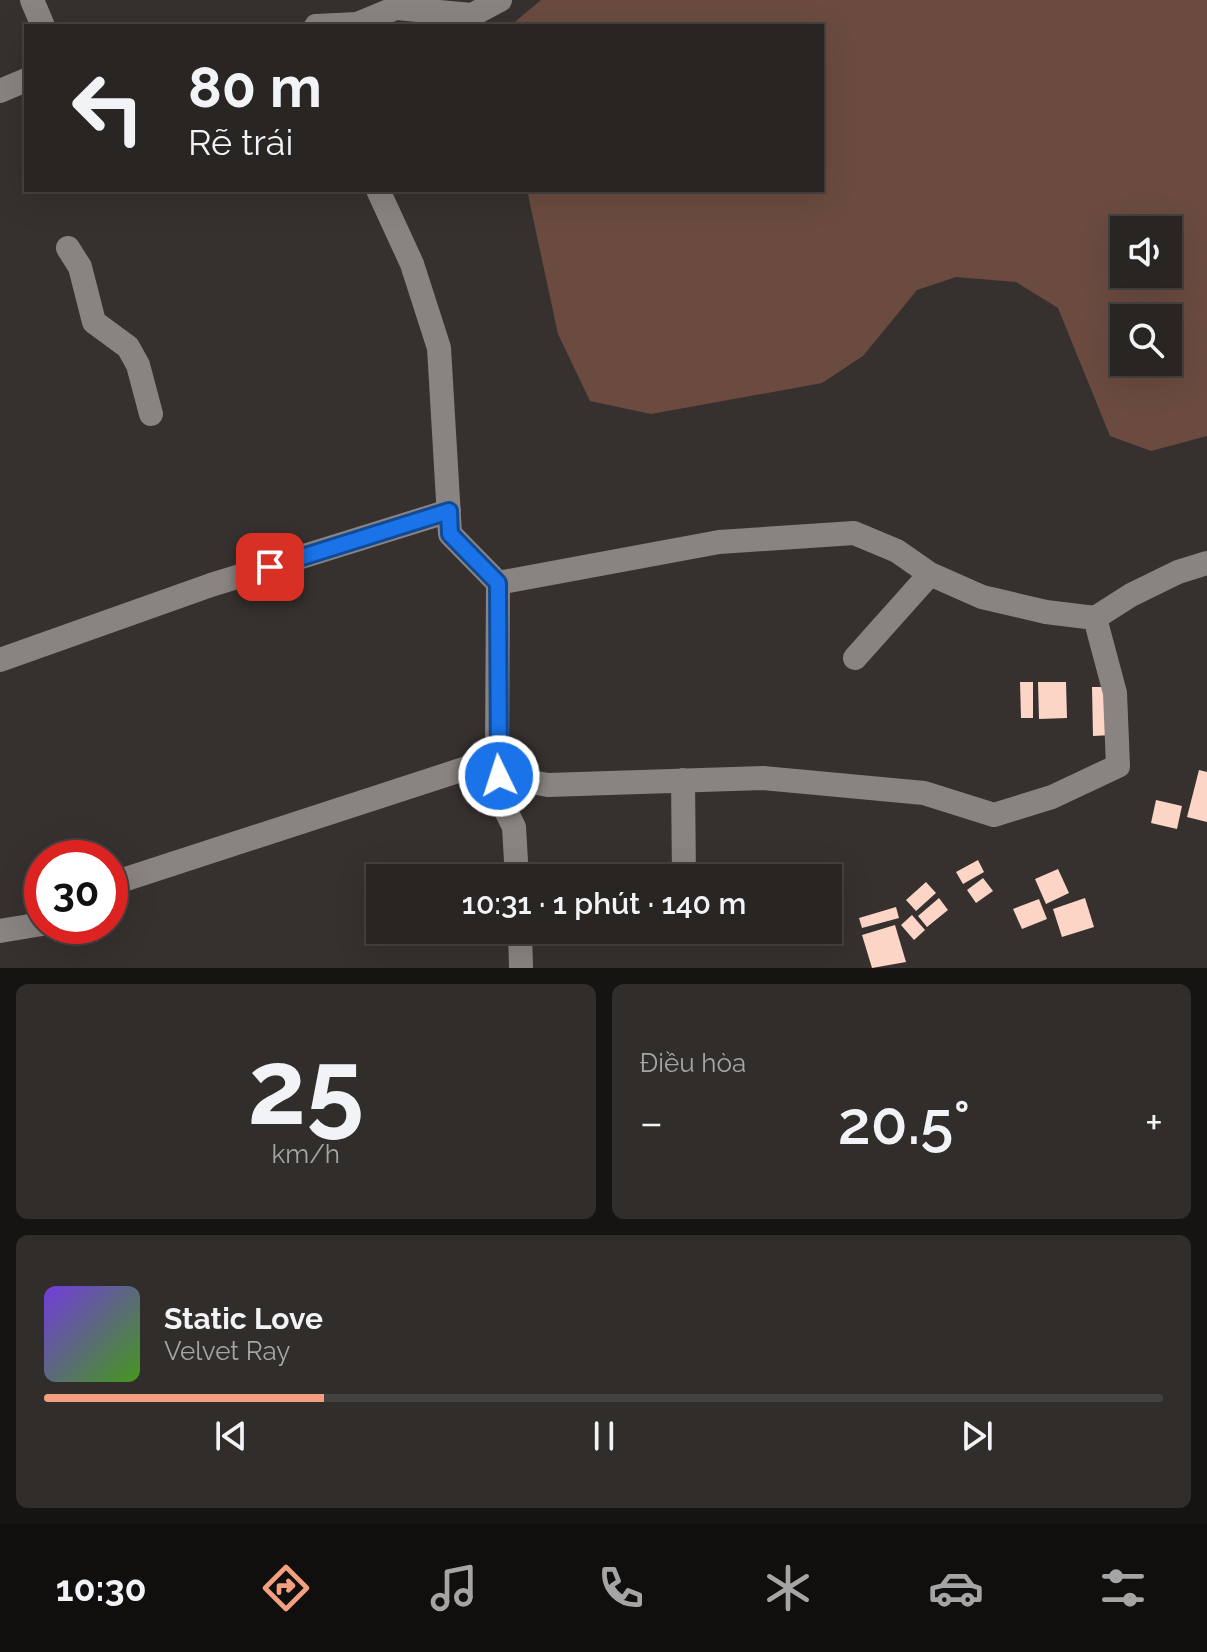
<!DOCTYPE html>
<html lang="vi">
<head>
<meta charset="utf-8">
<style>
  body { margin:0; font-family:Raleway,sans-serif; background:#302d2b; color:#f1f3f6; height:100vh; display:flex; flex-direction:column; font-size:30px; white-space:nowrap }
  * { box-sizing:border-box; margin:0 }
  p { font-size:26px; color:#a5a5a6 }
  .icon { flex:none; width:44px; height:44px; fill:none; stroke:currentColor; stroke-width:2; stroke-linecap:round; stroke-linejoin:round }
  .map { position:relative; height:968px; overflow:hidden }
  .drawer { display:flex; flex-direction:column; gap:16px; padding:16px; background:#161413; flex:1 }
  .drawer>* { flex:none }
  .banner { position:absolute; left:24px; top:24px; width:800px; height:168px; border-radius:0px; box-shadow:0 8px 32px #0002,0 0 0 2px #444241; background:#282523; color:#f1f3f6; overflow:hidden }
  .tools { position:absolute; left:1110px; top:216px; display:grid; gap:16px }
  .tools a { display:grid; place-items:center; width:72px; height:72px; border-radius:0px; background:#282523; box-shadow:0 8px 32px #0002,0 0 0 2px #444241; font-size:40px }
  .speed { position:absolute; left:24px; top:840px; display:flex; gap:16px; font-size:40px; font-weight:700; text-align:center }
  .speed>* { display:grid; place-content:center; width:104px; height:104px; border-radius:50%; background:#282523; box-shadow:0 8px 32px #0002,0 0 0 2px #444241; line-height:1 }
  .speed .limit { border:12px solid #d22; background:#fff; color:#111 }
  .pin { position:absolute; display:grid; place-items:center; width:68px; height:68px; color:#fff; margin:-34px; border-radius:16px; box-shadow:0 4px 12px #0006 }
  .me { position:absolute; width:88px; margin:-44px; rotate:356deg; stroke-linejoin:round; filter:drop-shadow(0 0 6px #0008) }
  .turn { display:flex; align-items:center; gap:28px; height:168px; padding:0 32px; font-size:36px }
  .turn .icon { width:104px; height:104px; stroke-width:2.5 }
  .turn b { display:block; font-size:56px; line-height:68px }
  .big { font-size:60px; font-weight:600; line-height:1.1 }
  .drawer .card { flex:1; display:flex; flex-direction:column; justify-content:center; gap:12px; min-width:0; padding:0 28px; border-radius:12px; background:#302d2b }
  .drawer .dial { align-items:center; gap:0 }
  .dial b { font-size:104px; line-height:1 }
  .song { display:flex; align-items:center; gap:24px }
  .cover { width:96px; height:96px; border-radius:12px; background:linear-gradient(135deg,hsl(260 70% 55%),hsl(100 70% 35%)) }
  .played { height:8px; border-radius:4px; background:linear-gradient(90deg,#f2a081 25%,#444241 25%) }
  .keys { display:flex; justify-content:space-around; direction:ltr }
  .heat { display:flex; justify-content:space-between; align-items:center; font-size:44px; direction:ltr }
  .drawer .tiles { flex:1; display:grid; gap:16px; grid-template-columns:1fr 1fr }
  .card:last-child { grid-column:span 2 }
  .trip { position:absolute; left:366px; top:864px; width:476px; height:80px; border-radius:0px; background:#282523; box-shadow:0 8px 32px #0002,0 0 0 2px #444241; font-weight:600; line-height:80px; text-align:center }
  .dock { display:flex; height:128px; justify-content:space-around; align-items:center; background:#100f0e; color:#a5a5a6 }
  .dock .icon { width:56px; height:56px }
  .dock .active { color:#f2a081 }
  .dock b { font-size:36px; color:#f1f3f6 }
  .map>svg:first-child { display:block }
  .green { fill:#6b4b3f; fill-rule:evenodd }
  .building { fill:#fcd5c6 }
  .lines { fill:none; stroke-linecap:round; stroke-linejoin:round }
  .minor { stroke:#898381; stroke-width:24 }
  .route-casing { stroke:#114b97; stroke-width:20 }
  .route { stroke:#1a73e8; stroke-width:14 }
</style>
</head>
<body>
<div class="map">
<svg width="1207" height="968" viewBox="0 0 1207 968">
  <rect width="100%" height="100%" fill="#36312f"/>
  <!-- green -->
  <path class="green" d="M 541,0 L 1207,0 L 1207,436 L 1151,451 L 1110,436 L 1058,308 L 1016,282 L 956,277 L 917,290 L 863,356 L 822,383 L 651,414 L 590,401 L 558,334 L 527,190 L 822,190 L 822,26 L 510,26 ZM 1124,230 L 1168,230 L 1168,274 L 1124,274 ZM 1124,318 L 1168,318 L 1168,362 L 1124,362 Z"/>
  <!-- building -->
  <path class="building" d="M 1020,682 L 1033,682 L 1033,718 L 1021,718 Z
    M 1038,682 L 1066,682 L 1067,718 L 1039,719 Z
    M 1092,687 L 1111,687 L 1112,735 L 1093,736 Z
    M 1199,770 L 1207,772 L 1207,822 L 1187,817 Z
    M 1156,800 L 1182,806 L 1177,829 L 1151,823 Z
    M 978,860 L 984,872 L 963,884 L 956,872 Z
    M 1058,869 L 1069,893 L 1046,904 L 1035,879 Z
    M 983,878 L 993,891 L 976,903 L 967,890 Z
    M 926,882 L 936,893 L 916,911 L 906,900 Z
    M 939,898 L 948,910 L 927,927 L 918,916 Z
    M 1085,898 L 1094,927 L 1062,937 L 1053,909 Z
    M 1039,899 L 1047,919 L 1022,929 L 1013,909 Z
    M 896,907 L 899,918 L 862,928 L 859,918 Z
    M 912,915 L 925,930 L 914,940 L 901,925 Z
    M 895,925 L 906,962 L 872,968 L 862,935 Z"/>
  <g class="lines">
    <!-- minor -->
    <path class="minor" d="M 32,0 L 43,26
      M 316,26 L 357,24 L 396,8 L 472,15 L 500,0
      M 0,91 L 26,80
      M 378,190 L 412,264 L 439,348 L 450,534 L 498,583 L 497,755 L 502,803 L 514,827 L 517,878
      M 68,248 L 80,267 L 94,322 L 128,347 L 138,365 L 151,414
      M 498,583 L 719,542 L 854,533 L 897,551 L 930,574 L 982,597 L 1046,612 L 1095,618 L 1131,595 L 1178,572 L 1207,563
      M 855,658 L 930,574
      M 0,660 L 211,585 L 449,511
      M 683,780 L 684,878
      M 110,888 L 126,879 L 473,766 L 499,776 L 548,785 L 763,778 L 924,793 L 994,815 L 1052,797 L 1118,766 L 1115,693 L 1095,618
      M 520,930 L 521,968
      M 684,930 L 684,932
      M 0,931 L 42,924"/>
  </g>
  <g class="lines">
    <!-- route casing -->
    <g class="route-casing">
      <path id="route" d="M 270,567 L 449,511 L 450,534 L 498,583 L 499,776"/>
    </g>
    <!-- route -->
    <use href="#route" class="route"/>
  </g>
</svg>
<div class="tools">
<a><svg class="icon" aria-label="sound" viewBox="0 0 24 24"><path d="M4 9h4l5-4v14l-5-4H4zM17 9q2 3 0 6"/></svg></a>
<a><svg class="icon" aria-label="search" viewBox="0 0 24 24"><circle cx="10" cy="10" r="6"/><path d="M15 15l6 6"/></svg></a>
</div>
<div class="speed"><div class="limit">30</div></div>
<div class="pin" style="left:270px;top:567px;background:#d93025"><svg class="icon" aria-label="arrive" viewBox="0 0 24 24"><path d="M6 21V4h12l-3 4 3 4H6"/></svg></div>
<svg class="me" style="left:499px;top:776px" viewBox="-20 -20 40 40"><circle r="17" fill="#1a73e8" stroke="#fff" stroke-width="3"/><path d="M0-11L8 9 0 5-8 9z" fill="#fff"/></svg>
<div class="trip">10:31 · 1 phút · 140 m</div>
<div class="banner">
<div class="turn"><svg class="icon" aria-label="left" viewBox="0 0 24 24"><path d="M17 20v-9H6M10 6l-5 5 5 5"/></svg><div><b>80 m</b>Rẽ trái</div></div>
</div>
</div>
<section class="drawer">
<div class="tiles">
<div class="card dial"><b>25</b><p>km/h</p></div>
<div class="card"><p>Điều hòa</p>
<div class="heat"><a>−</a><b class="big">20.5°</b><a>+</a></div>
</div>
<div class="card">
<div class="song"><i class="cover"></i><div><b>Static Love</b><p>Velvet Ray</p></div></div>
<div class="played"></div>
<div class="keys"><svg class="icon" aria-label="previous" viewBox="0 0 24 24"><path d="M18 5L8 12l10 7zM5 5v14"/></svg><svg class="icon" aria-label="pause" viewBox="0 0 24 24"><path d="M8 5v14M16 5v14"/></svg><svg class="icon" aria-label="next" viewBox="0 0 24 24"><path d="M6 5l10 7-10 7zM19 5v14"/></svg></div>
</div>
</div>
</section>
<nav class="dock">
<b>10:30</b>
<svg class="icon active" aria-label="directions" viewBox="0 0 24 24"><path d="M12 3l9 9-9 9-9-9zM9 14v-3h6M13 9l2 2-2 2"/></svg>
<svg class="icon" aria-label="music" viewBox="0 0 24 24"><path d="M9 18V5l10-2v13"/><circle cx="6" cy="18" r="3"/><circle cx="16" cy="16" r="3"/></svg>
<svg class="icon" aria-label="phone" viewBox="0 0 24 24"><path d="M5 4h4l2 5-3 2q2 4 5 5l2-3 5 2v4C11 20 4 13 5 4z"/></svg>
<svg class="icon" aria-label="climate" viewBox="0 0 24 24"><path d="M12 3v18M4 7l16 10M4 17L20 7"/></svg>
<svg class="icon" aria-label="car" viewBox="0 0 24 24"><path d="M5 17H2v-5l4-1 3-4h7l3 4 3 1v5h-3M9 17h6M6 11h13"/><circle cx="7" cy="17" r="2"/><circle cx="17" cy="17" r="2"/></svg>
<svg class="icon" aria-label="filters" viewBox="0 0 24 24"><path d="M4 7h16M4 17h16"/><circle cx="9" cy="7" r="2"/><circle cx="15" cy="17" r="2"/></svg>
</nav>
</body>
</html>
